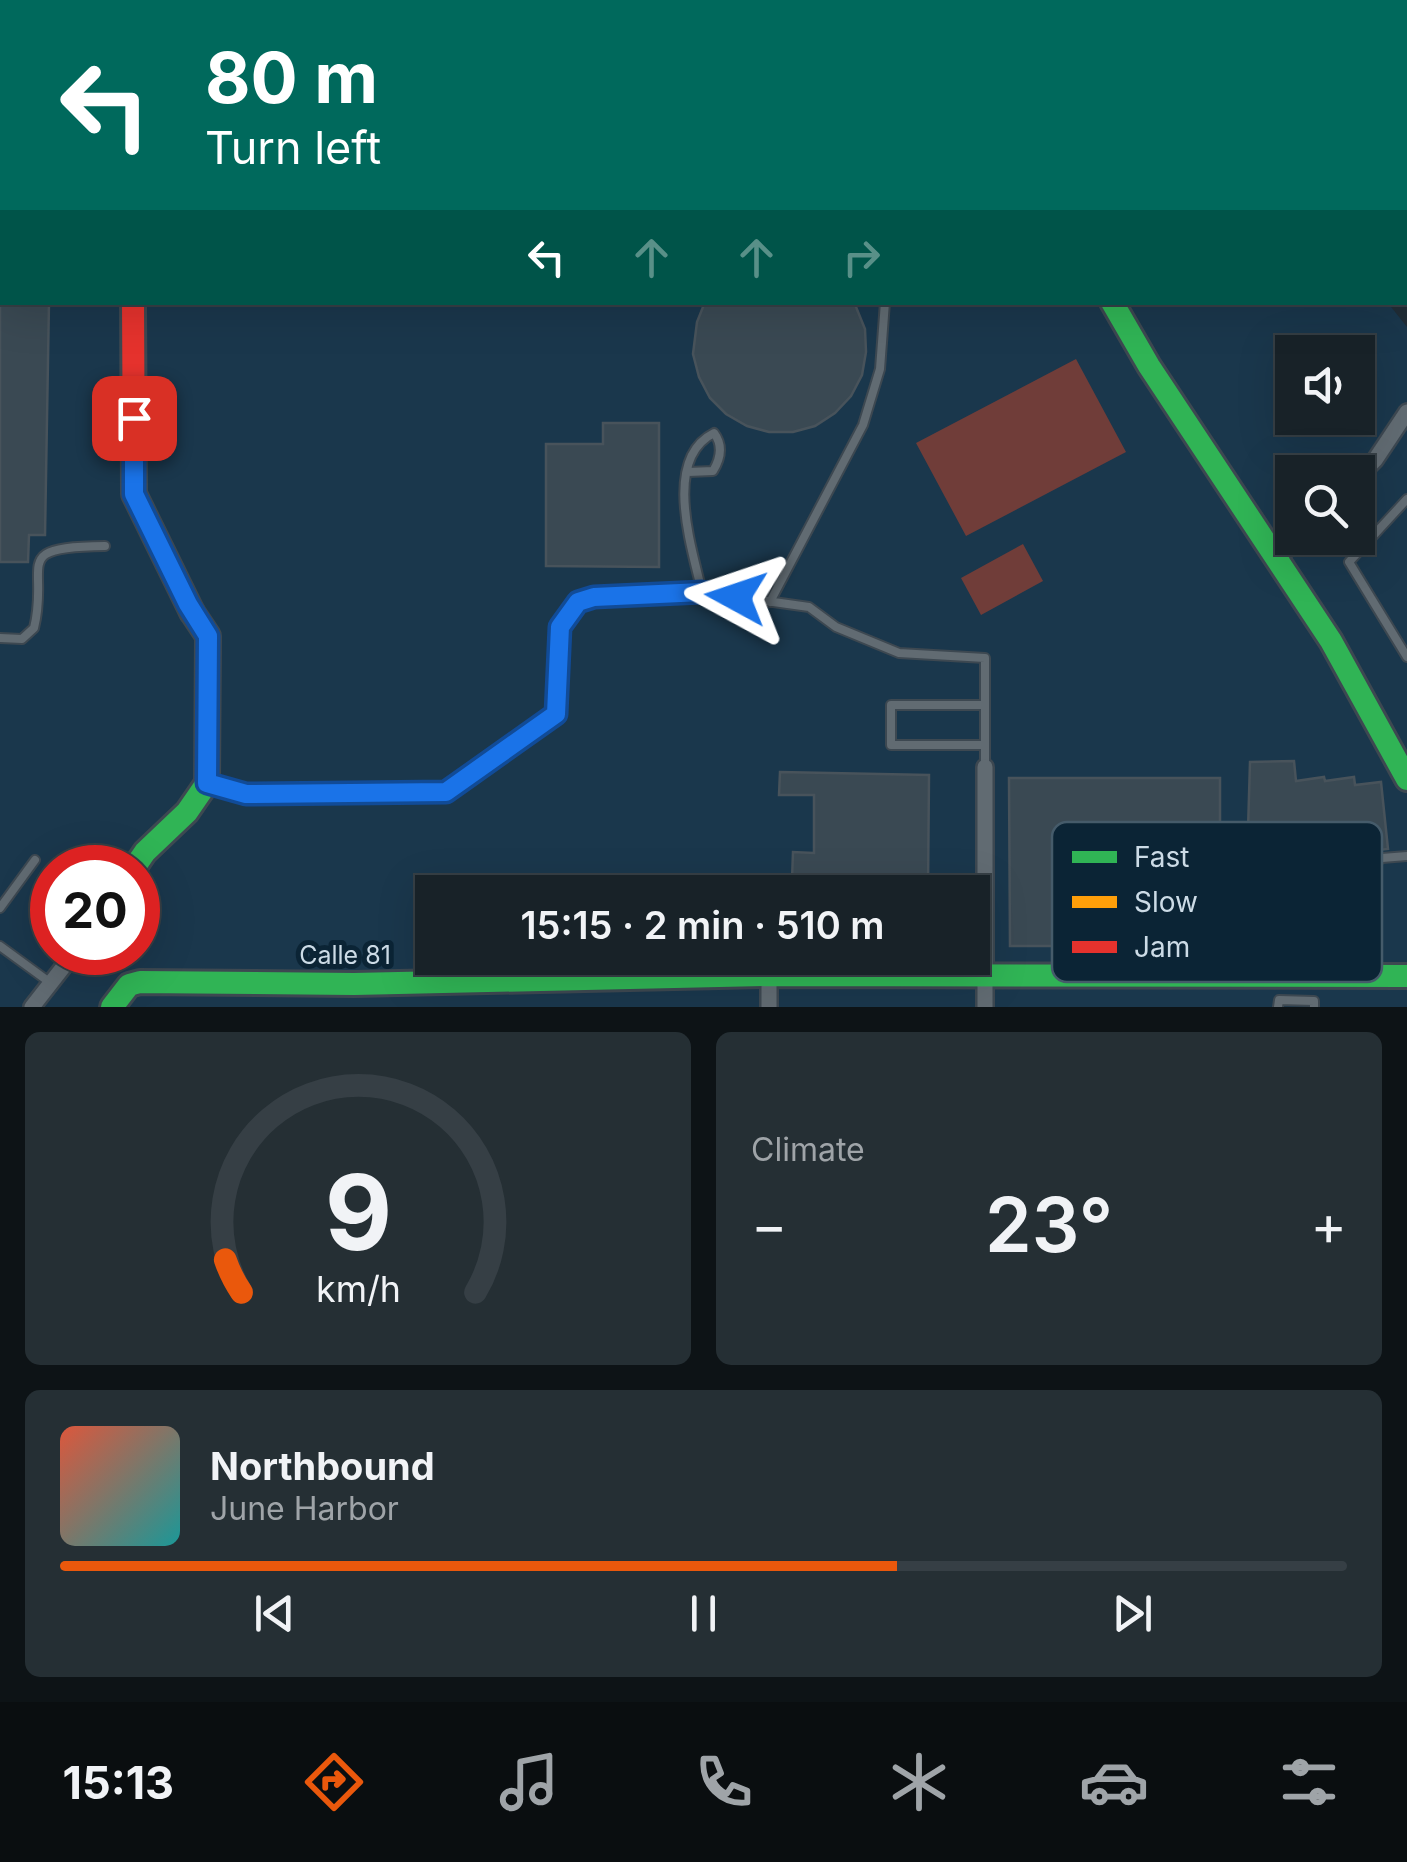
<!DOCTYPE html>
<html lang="en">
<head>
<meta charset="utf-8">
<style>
  body { margin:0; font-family:Inter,sans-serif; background:#252f34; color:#f1f3f6; height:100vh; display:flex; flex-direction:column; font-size:38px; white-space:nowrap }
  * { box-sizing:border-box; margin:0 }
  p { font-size:32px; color:#9fa4a8 }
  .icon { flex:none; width:55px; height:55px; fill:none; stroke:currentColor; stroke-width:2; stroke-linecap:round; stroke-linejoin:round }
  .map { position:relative; height:1007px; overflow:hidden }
  .drawer { display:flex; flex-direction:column; gap:25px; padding:25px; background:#0d1316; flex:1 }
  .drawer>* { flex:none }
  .banner { position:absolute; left:0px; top:0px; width:1408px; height:305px; box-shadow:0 10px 40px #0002,0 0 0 2px #363f45; background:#00695c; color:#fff; overflow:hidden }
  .controls { position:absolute; left:1275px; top:335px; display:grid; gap:20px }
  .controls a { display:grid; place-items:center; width:100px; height:100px; border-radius:0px; background:#182228; box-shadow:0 10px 40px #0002,0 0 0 2px #363f45; font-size:50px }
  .speed { position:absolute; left:30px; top:845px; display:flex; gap:20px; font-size:50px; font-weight:700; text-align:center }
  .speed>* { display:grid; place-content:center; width:130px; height:130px; border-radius:50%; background:#182228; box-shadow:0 10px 40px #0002,0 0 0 2px #363f45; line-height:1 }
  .speed .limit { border:15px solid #d22; background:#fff; color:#111 }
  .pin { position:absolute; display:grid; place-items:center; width:85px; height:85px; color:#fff; margin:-42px; border-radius:20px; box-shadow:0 5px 15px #0006 }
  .me { position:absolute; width:110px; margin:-55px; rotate:275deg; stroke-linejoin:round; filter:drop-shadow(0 0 8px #0008) }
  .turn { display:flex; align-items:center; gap:35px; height:210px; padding:0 40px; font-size:45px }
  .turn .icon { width:130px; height:130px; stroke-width:2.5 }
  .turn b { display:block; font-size:70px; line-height:85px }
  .lanes { display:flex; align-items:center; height:95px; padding:0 40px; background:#0003; justify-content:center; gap:50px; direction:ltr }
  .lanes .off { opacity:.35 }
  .big { font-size:75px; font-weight:600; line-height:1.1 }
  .drawer .card { flex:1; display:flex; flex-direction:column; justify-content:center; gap:15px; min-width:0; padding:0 35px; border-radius:15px; background:#252f34 }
  .drawer .dial { align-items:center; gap:0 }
  .dial svg { height:260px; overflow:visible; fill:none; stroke:#363f45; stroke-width:7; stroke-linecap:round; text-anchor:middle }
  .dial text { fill:#f1f3f6; stroke:none }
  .song { display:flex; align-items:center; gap:30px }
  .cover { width:120px; height:120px; border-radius:15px; background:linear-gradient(135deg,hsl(10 70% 55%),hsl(180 70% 35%)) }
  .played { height:10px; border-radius:5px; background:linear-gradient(90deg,#ea580c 65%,#363f45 65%) }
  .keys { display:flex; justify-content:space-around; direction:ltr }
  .heat { display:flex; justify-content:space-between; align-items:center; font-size:55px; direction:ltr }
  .drawer .tiles { flex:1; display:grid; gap:25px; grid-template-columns:1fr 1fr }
  .card:last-child { grid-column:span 2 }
  .trip { position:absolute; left:415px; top:875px; width:575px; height:100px; border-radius:0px; background:#182228; box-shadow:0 10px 40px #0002,0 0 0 2px #363f45; font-weight:600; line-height:100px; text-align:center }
  .tab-bar { display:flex; height:160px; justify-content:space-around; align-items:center; background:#0a0e10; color:#9fa4a8 }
  .tab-bar .icon { width:70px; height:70px }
  .tab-bar .current { color:#ea580c }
  .tab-bar b { font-size:45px; color:#f1f3f6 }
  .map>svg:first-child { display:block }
  .built { fill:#1a374c; fill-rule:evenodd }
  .green { fill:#703d39 }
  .building { fill:#3a4953; stroke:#48535b; stroke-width:2.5 }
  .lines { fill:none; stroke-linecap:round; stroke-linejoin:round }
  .lane-casing { stroke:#3d4851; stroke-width:12 }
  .street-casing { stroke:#3d4851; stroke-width:20 }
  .fast-casing { stroke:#3d4851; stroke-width:28 }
  .slow-casing { stroke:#3d4851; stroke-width:28 }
  .jam-casing { stroke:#3d4851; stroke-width:28 }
  .lane { stroke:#616b72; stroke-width:8 }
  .street { stroke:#616b72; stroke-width:15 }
  .fast { stroke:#30b455; stroke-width:22 }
  .slow { stroke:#ff9f0a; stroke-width:22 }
  .jam { stroke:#e5322d; stroke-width:22 }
  .route-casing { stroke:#114b97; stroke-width:25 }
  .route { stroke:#1a73e8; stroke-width:18 }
  .labels { text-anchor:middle; stroke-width:10; stroke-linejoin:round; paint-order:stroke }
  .street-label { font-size:25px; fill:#ccdbe6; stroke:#0b2435 }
  .key { fill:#0b2435; stroke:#455b6a; stroke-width:2.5 }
  .key-label { font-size:28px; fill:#ccdbe6 }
</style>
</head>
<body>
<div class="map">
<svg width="1407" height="1007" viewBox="0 0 1407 1007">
  <rect width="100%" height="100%" fill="#202d36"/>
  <!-- built -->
  <path class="built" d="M 0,0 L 928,2 L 2,2 L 2,302 L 1388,303 L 1407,327 L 1407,1007 L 0,1007 ZM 1292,352 L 1358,352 L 1358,418 L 1292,418 ZM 1292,472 L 1358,472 L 1358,538 L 1292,538 ZM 52,868 L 138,868 L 138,952 L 52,952 ZM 432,892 L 972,892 L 972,958 L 432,958 Z"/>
  <!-- green -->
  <path class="green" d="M 1076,359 L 1126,452 L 966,536 L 916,443 Z
    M 1023,544 L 1043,581 L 981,615 L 961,578 Z"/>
  <!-- building -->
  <path class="building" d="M 0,302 L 49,302 L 45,535 L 29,535 L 28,562 L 0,562 Z
    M 705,302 L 854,302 L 865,329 L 866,352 L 862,375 L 851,396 L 835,413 L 815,426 L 793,432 L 769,432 L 747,426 L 726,414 L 710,398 L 699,377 L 693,354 L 697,322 Z
    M 603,423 L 659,423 L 659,567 L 546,566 L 546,444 L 603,444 Z
    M 1294,761 L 1296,781 L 1324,777 L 1325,781 L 1354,777 L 1355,785 L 1381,782 L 1388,849 L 1247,864 L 1250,762 Z
    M 780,772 L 929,775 L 928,892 L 812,892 L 812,881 L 792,880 L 793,852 L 814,853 L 814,795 L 779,795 Z
    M 1009,778 L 1220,778 L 1220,862 L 1109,861 L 1110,946 L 1010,946 Z"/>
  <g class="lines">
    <!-- lane casing -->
    <g class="lane-casing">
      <path id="lane" d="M 629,0 L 630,2
        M 688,472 L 713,471 C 721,458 723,445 714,433 C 662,459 692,548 702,592
        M 1407,499 L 1349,562 L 1407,657
        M 770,602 L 863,425 L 880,369 L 885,302
        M 0,638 L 22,639 L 34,628 C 50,564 8,547 105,546
        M 985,745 L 891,745 L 891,705 L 985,705
        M 211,785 L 246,794 L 446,792 L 556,714 L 560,627 L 578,602 L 595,597 L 702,592 L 809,607 L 836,627 L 899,653 L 985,658 L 985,767
        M 1267,879 L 1346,883 L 1344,941 L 1264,937 Z
        M 1346,883 L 1382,858 L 1407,856
        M 0,908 L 35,860
        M 0,946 L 52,984
        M 1278,1007 L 1279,1000 L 1314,1001 L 1314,1007"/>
    </g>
    <!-- street casing -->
    <g class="street-casing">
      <path id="street" d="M 70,0 L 72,2
        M 1250,0 L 1252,2
        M 1228,2 L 1237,0
        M 0,142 L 2,141
        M 1405,177 L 1407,176
        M 1405,222 L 1407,225
        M 1358,477 L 1375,460 L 1407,412
        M 1279,557 L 1298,538
        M 985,767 L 985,1007
        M 32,1007 L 75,952
        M 769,1007 L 769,975"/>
    </g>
    <!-- fast casing -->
    <g class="fast-casing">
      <path id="fast" d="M 1112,302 L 1149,366 L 1331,641 L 1407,779
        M 134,868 L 145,852 L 187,812 L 207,783 L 208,636 L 192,612
        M 112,1007 L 129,985 L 140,982 L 354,984 L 769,975 L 1407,976"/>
    </g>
    <!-- slow casing -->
    <g class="slow-casing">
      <path id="slow" d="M 945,0 L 947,2"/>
    </g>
    <!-- jam casing -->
    <g class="jam-casing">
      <path id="jam" d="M 133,302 L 134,494 L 192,612"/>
    </g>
    <!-- lane -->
    <use href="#lane" class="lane"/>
    <!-- street -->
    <use href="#street" class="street"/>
    <!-- fast -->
    <use href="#fast" class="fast"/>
    <!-- slow -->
    <use href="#slow" class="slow"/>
    <!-- jam -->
    <use href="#jam" class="jam"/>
  </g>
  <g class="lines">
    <!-- route casing -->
    <g class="route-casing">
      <path id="route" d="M 134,418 L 134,494 L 188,604 L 208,636 L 207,783 L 246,794 L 446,792 L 556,714 L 560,627 L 578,602 L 594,597 L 702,592 L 736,597"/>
    </g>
    <!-- route -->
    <use href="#route" class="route"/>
  </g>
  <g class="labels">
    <!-- street labels -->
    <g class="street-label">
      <text x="345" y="964">Calle 81</text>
    </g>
  </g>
  <!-- legend -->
  <rect x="1052" y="822" width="330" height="160" rx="15" class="key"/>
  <rect x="1072" y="851" width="45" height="12" fill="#30b455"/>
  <rect x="1072" y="896" width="45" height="12" fill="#ff9f0a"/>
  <rect x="1072" y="941" width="45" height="12" fill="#e5322d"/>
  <g class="key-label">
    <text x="1134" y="867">Fast</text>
    <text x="1134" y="912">Slow</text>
    <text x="1134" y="957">Jam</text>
  </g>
</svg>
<div class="controls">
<a><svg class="icon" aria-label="sound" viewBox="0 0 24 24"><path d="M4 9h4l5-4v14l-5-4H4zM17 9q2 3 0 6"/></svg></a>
<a><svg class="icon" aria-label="search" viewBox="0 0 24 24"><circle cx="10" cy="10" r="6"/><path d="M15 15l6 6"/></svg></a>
</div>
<div class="speed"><div class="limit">20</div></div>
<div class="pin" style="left:134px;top:418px;background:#d93025"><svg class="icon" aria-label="arrive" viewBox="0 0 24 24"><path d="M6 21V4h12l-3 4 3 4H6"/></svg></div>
<svg class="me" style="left:736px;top:597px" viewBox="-20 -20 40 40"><path d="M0-17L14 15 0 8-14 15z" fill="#1a73e8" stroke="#fff" stroke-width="4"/></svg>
<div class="trip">15:15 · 2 min · 510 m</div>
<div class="banner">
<div class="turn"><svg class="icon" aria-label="left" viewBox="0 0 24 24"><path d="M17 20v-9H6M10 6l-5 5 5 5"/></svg><div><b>80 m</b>Turn left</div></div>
<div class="lanes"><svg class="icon" aria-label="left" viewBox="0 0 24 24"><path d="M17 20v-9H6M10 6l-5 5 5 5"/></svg><svg class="icon off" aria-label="ahead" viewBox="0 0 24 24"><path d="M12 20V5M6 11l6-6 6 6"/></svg><svg class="icon off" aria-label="ahead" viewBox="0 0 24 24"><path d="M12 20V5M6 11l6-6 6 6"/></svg><svg class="icon off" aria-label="right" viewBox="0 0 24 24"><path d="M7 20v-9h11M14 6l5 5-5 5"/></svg></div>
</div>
</div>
<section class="drawer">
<div class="tiles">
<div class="card dial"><svg viewBox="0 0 100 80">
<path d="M14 69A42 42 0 1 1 86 69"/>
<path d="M14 69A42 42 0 0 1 9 59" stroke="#ea580c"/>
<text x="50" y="56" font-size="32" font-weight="700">9</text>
<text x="50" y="72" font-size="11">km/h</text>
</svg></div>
<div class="card"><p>Climate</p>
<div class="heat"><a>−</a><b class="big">23°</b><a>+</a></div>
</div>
<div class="card">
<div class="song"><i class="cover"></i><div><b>Northbound</b><p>June Harbor</p></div></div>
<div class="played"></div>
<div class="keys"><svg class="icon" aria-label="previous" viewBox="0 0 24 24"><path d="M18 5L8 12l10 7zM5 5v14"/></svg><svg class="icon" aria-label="pause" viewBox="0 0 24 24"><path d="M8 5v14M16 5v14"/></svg><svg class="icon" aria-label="next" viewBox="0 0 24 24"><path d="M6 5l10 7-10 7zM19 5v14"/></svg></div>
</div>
</div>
</section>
<nav class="tab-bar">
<b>15:13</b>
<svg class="icon current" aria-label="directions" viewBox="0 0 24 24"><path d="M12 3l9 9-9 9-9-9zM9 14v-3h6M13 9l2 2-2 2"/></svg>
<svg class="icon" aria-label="music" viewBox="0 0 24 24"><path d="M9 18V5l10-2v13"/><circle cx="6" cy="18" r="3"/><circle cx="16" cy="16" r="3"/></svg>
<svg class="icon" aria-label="phone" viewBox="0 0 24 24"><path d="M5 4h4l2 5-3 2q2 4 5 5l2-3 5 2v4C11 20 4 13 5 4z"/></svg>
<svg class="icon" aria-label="climate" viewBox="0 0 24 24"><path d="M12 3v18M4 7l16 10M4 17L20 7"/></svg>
<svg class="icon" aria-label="car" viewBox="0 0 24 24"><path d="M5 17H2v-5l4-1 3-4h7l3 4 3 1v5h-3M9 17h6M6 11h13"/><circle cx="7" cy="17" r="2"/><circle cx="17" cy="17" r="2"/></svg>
<svg class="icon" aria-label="filters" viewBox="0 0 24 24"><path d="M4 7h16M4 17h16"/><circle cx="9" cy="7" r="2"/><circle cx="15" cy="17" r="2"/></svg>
</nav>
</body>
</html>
